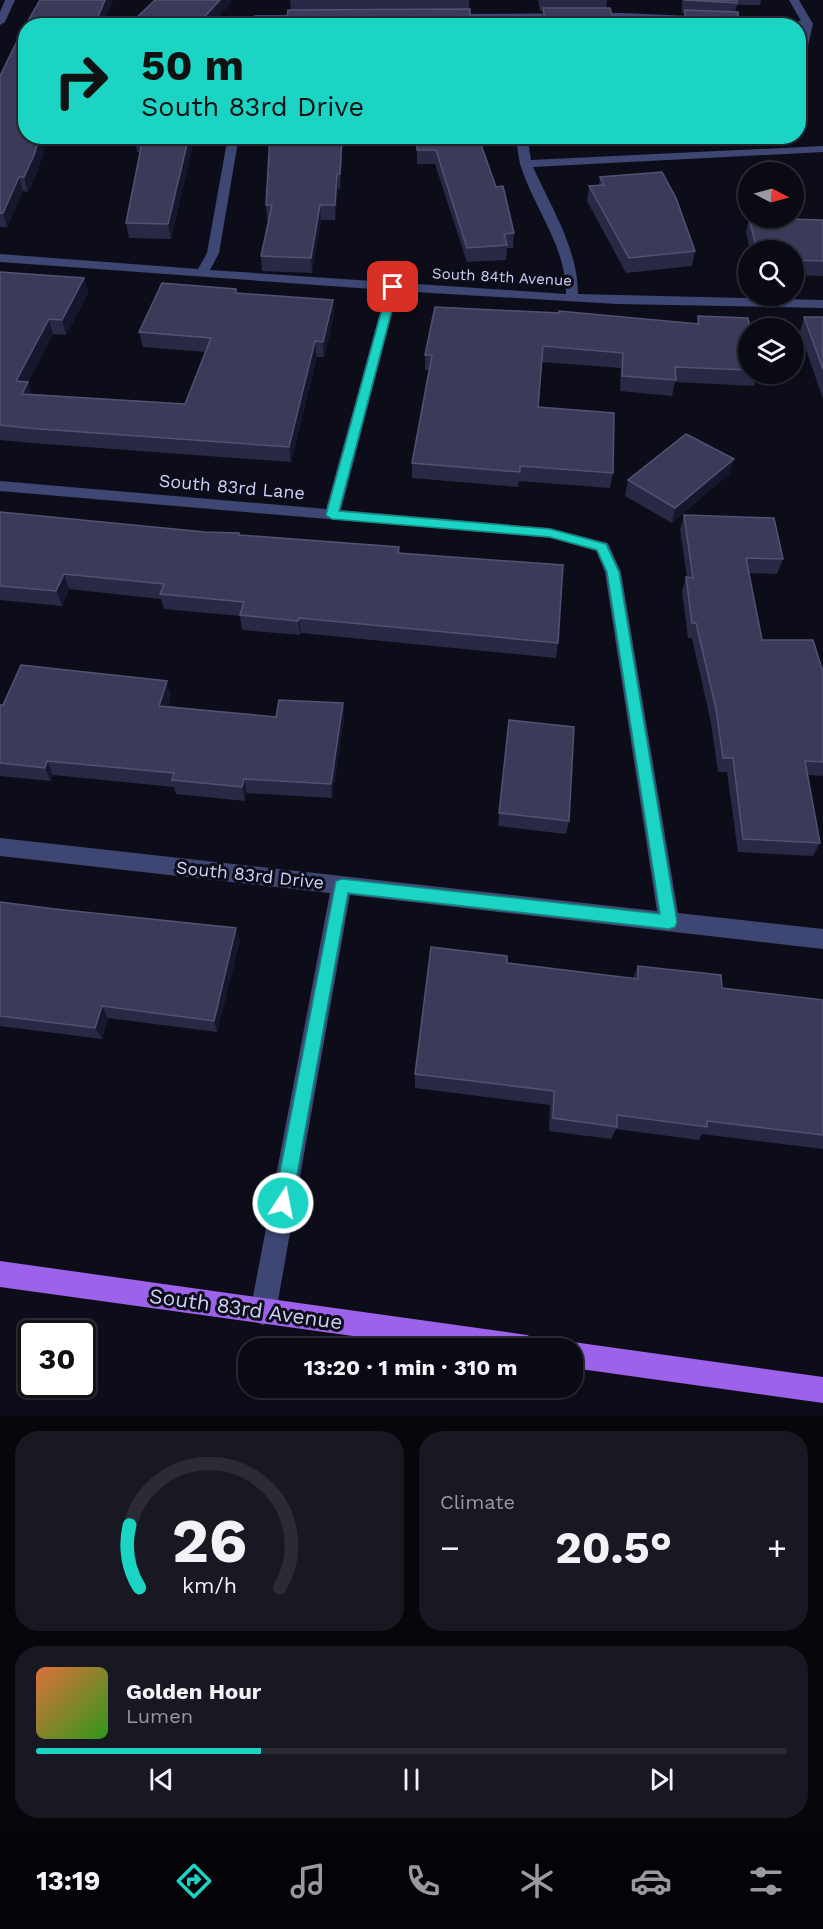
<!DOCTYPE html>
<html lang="en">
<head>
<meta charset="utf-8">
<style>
  body { margin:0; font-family:"Work Sans",sans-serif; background:#181822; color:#f1f3f6; height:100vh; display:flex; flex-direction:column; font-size:22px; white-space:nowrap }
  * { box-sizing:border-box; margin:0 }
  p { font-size:20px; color:#999aa0 }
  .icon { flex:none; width:33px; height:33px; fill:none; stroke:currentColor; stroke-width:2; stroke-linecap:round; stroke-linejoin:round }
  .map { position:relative; height:1416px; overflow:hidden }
  .panel { display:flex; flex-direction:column; gap:15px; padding:15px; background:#06060b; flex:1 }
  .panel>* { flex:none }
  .banner { position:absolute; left:18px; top:18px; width:788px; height:126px; border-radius:24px; box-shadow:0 2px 4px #0004,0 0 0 2px #2a2b34; background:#1cd4c4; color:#111; overflow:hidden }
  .needle { width:39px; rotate:96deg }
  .fabs { position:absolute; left:738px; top:162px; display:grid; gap:12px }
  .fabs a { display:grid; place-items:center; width:66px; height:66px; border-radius:50%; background:#0a0a14; box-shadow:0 2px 4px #0004,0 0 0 2px #2a2b34; font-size:30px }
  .speed { position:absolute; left:18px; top:1320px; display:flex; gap:12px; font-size:30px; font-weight:700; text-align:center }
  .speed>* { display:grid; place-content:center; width:78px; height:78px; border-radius:50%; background:#0a0a14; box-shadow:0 2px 4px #0004,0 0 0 2px #2a2b34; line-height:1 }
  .speed .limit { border:3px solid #111; border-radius:9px; background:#fff; color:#111 }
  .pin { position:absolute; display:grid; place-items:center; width:51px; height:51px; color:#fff; margin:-26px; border-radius:12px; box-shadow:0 3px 9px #0006 }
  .me { position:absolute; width:66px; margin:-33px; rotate:11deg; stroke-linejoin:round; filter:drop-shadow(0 0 4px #0008) }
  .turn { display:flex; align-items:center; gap:21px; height:126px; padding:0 24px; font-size:27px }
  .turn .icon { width:78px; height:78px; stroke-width:2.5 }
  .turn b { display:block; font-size:42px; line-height:51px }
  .big { font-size:45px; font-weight:700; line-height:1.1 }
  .panel .card { flex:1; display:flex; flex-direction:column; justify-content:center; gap:9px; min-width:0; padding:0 21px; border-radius:24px; background:#181822 }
  .panel .dial { align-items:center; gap:0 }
  .dial svg { height:156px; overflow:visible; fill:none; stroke:#2a2b34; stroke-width:7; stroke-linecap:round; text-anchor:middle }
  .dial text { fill:#f1f3f6; stroke:none }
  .song { display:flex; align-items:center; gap:18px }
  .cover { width:72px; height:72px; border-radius:9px; background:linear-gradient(135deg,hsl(20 70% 55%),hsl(110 70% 35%)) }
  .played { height:6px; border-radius:3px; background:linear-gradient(90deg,#1cd4c4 30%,#2a2b34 30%) }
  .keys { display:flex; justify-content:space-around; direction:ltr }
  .heat { display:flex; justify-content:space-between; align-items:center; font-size:33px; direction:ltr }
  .panel .tiles { flex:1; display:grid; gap:15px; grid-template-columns:1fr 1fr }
  .card:last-child { grid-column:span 2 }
  .trip { position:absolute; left:238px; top:1338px; width:345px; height:60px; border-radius:24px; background:#0a0a14; box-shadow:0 2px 4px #0004,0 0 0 2px #2a2b34; font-weight:700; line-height:60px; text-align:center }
  .tab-bar { display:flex; height:96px; justify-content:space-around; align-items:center; background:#040408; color:#999aa0 }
  .tab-bar .icon { width:42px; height:42px }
  .tab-bar .current { color:#1cd4c4 }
  .tab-bar b { font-size:27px; color:#f1f3f6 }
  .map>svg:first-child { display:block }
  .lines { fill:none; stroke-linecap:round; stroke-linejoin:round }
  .minor { fill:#3e4673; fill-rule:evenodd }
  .major { fill:#9d62ea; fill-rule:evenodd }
  .wall { fill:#282945 }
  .shaded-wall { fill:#16162c }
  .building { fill:#3a3b59; stroke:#515272; stroke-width:1.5 }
  .route { fill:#1cd4c4; stroke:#128a7f; stroke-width:1.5 }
  .labels { text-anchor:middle; stroke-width:6; stroke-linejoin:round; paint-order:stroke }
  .far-street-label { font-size:15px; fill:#cdd0f8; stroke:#0d0d1a }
  .street-label { font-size:18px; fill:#cdd0f8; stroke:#0d0d1a }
  .near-street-label { font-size:21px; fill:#cdd0f8; stroke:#0d0d1a }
</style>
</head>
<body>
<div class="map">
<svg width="823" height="1416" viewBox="0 0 823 1416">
  <rect width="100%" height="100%" fill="#0d0d1a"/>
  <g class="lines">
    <!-- minor -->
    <path class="minor" d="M 5,0 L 15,0 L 5,22 L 0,25 L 0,12 Z
      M 789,0 L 799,0 L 813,24 L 806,54 L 801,57 L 798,56 L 803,27 L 798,26 L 623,19 L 448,20 L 443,17 L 448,14 L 623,13 L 801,21 Z
      M 255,15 L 312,15 L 317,18 L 312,21 L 259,21 L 259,26 L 249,26 L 250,18 Z
      M 228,136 L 239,136 L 219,253 L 210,270 L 566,294 C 566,245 534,209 520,164 C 518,155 517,145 516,136 L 527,136 L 531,160 L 823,146 L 823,152 L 533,167 C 551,207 578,249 578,294 L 823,300 L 823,308 L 617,304 L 398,291 L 341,510 L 550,528 L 608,543 L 621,572 L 678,913 L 823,929 L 823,949 L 350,895 L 276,1312 L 272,1321 L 263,1325 L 254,1321 L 250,1312 L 330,893 L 0,856 L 0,838 L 657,911 L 605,572 L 596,551 L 550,538 L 0,491 L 0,481 L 326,509 L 386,290 L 0,262 L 0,254 L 198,269 L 207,253 Z"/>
    <!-- major -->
    <path class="major" d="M 0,1261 L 527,1335 L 536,1339 L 540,1348 L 439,1348 L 0,1287 Z
      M 573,1342 L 823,1377 L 823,1403 L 573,1368 L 573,1348 L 563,1348 Z"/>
  </g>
  <!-- wall -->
  <path class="wall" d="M 40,0 L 113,0 L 102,26 L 26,26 L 26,136 L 48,136 L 38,170 L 28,192 L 23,191 L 7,227 L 0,227 L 0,76 L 21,33 Z
    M 290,0 L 469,0 L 469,9 L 291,10 Z
    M 538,0 L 607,0 L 606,8 L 615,26 L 542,26 L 542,22 L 543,11 L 540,11 Z
    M 682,0 L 761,0 L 760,5 L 737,5 L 735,12 L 739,26 L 682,26 L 684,13 L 682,13 Z
    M 135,136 L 195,136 L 171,239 L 129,238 L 126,223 L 140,152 L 137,152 Z
    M 343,136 L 340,189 L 338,189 L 335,220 L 321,220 L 312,273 L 262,271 L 261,256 L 269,220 L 267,220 L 266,205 Z
    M 417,136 L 481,136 L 481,138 L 478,138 L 514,233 L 513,248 L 507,248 L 506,260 L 467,262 L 435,164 L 417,164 Z
    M 600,177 L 695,251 L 692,266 L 626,273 L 587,201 L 589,186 L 599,185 Z
    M 749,218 L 823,220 L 823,276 L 794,275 L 794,250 L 750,250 L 746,232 Z
    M 0,272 L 84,278 L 88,293 L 66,335 L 53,334 L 28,382 L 32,394 L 185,404 L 206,352 L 143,347 L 139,332 L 236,289 L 237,293 L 333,300 L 334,315 L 324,357 L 317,357 L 291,462 L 32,443 L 0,440 Z
    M 698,316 L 748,328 L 748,374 L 758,374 L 754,386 L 675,382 L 672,396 L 620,391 L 621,368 L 542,362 L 538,407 L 613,473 L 610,488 L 519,481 L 518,487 L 412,478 L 412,463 L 429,370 L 425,370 L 425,355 L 696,324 Z
    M 804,317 L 823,317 L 823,399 L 800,332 Z
    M 734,459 L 729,474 L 672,523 L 625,496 L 628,480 Z
    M 0,512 L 205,532 L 239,533 L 240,535 L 399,547 L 400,553 L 558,643 L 556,658 L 301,633 L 300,635 L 242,630 L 240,616 L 164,609 L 161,599 L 69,589 L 62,606 L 0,600 Z
    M 684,515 L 783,559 L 777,574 L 749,573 L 762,640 L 823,672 L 823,776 L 808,775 L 820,843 L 813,856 L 738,852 L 727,772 L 718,772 L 711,723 L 692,638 L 688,638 L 682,592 L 686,577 L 687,577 L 680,530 Z
    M 171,695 L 168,706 L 276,717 L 343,703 L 344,718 L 332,798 L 247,793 L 245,801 L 176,794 L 174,787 L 53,775 L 51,781 L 0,776 L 0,705 Z
    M 509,720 L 569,821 L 566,834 L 498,826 Z
    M 0,902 L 240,940 L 217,1032 L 108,1018 L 102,1039 L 0,1026 Z
    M 507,963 L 633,978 L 638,966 L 722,988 L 823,1000 L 823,1149 L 702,1134 L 699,1140 L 616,1129 L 611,1139 L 549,1131 L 550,1105 L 415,1088 L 415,1074 Z"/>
  <!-- shaded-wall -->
  <path class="shaded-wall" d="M 105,0 L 113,0 L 102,26 L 94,26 Z
    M 220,0 L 231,0 L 231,3 L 210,26 L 196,26 Z
    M 40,136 L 48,136 L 38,170 L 28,192 L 24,177 Z
    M 189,136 L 195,136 L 171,239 L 168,224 Z
    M 342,136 L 343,136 L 340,189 L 340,174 Z
    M 337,174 L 338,189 L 335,220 L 335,205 Z
    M 19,177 L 23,191 L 7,227 L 3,213 Z
    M 320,205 L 321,220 L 312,273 L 311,258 Z
    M 84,278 L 88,293 L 66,335 L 62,320 Z
    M 333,300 L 334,315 L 324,357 L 323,342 Z
    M 49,319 L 53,334 L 28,382 L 33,398 L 27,409 L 16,381 Z
    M 315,341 L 317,357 L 291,462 L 289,447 Z
    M 734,459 L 729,474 L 672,523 L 675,508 Z
    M 64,574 L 69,589 L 62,606 L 56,591 Z
    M 299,618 L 301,633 L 300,635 L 298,621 Z
    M 167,681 L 171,695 L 163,720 L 159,706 Z
    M 343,703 L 344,718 L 332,798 L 331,784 Z
    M 47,761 L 53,775 L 51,781 L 45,768 Z
    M 244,779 L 247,793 L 245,801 L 242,787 Z
    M 236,928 L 240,940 L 217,1032 L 214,1021 Z
    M 102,1006 L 108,1018 L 102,1039 L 95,1028 Z"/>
  <!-- building -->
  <path class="building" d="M 40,0 L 105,0 L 94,26 L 26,26 L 26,136 L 40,136 L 34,155 L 24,177 L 19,177 L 3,213 L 0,213 L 0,76 L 21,33 Z
    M 155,0 L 220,0 L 196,26 L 128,26 Z
    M 684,0 L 737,0 L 737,3 Z
    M 543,8 L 610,8 L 615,26 L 546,26 Z
    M 470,9 L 470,26 L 286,26 L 288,10 Z
    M 685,10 L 738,12 L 739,26 L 685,26 Z
    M 135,136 L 189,136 L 168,224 L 126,223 L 143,138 L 134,138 Z
    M 270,136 L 342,136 L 340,174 L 337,174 L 335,205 L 320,205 L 311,258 L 261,256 L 272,205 L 266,205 Z
    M 417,136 L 478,136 L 496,187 L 503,186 L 514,233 L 504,234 L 507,245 L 467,248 L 436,150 L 417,150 Z
    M 662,172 L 676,198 L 695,251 L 629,258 L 589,186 L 604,185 L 600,177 Z
    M 749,218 L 823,220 L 823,261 L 794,260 L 794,250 L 757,250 Z
    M 0,272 L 84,278 L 62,320 L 49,319 L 16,381 L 28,382 L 22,394 L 185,404 L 211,338 L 139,332 L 162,283 L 236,289 L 236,293 L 333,300 L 323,342 L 315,341 L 289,447 L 27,428 L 0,425 Z
    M 435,307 L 559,313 L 559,311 L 699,324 L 698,316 L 748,318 L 750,328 L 748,328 L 748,370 L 675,367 L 676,380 L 622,376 L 623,353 L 543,346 L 538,407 L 614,413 L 613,473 L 520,466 L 520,472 L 412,463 L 432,355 L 425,355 Z
    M 804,317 L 823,317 L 823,369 Z
    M 686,434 L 734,459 L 675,508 L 628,480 Z
    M 0,512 L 205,532 L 239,533 L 239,535 L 399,547 L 398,553 L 563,565 L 558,643 L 299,618 L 298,621 L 240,615 L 244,602 L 160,594 L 164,584 L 64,574 L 56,591 L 0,586 Z
    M 684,515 L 774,518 L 783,559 L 746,558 L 762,640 L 813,640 L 823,672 L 823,762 L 805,761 L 820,843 L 743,839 L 733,758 L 723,758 L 716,709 L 696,623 L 692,623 L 686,577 L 693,578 Z
    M 21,665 L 167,681 L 159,706 L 276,717 L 279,700 L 343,703 L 331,784 L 244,779 L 242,787 L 172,780 L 174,773 L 47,761 L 45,768 L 0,763 L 0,705 L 3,705 Z
    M 509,720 L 574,727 L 569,821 L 499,813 Z
    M 0,902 L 55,909 L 236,928 L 214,1021 L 102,1006 L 95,1028 L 0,1016 Z
    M 431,947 L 507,956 L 507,963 L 638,979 L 638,966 L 721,975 L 722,988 L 823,1000 L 823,1135 L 707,1121 L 707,1127 L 617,1115 L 617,1127 L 553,1118 L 554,1091 L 415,1074 Z"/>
  <!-- route -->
  <path class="route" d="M 393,284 L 398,287 L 339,511 L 550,529 L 606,544 L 619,572 L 677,922 L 675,927 L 669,929 L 348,893 L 292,1203 L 289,1210 L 283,1212 L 276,1210 L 274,1203 L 336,881 L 342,879 L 660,914 L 607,572 L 597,550 L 550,537 L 332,519 L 326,515 L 388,287 Z"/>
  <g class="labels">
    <!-- far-street labels -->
    <g class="far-street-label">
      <text transform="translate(502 277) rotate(3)" y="5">South 84th Avenue</text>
    </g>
    <!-- street labels -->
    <g class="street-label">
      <text transform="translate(232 487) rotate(5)" y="6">South 83rd Lane</text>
      <text transform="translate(250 875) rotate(6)" y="6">South 83rd Drive</text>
    </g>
    <!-- near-street labels -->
    <g class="near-street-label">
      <text transform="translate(246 1309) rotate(8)" y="7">South 83rd Avenue</text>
    </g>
  </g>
</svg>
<div class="fabs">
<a><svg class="needle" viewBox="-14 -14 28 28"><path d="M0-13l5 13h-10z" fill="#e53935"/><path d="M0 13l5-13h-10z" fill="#999aa0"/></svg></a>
<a><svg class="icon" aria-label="search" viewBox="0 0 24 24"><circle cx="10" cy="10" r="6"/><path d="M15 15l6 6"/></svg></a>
<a><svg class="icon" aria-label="layers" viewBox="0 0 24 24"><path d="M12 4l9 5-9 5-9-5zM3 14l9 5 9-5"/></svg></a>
</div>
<div class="speed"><div class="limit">30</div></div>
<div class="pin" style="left:393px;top:287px;background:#d93025"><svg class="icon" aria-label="arrive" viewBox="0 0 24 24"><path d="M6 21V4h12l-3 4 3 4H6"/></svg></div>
<svg class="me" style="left:283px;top:1203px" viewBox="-20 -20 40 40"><circle r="17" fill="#1cd4c4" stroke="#fff" stroke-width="3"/><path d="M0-11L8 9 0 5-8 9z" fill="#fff"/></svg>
<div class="trip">13:20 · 1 min · 310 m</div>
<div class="banner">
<div class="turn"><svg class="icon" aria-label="right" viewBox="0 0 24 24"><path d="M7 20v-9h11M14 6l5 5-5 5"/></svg><div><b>50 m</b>South 83rd Drive</div></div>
</div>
</div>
<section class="panel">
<div class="tiles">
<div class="card dial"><svg viewBox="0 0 100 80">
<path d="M14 69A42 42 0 1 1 86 69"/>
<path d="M14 69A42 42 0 0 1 9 37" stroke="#1cd4c4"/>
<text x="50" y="56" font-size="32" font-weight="700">26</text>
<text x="50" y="72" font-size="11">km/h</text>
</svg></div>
<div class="card"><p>Climate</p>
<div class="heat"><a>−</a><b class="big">20.5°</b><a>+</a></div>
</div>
<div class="card">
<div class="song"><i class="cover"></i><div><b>Golden Hour</b><p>Lumen</p></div></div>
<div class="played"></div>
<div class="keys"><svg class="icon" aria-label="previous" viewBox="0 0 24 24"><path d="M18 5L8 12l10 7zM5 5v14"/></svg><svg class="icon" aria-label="pause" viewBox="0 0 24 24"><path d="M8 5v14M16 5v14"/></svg><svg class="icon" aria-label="next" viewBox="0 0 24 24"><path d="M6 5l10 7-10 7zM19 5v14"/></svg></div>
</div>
</div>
</section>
<nav class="tab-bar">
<b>13:19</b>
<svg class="icon current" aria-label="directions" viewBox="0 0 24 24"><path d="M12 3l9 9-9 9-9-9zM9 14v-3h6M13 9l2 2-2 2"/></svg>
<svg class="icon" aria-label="music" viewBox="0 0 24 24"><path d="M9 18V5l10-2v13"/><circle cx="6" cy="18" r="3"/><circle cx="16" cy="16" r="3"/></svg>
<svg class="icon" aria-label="phone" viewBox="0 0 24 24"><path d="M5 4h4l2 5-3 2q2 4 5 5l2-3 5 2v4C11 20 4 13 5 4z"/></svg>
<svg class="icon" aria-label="climate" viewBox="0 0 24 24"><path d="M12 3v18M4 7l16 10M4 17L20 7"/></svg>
<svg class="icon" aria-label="car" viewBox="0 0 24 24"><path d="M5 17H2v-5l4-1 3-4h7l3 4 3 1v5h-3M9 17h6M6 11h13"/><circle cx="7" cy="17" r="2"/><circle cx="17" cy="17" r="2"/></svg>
<svg class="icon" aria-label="filters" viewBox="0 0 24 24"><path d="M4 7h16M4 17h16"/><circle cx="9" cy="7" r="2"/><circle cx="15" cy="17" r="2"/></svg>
</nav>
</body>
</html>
